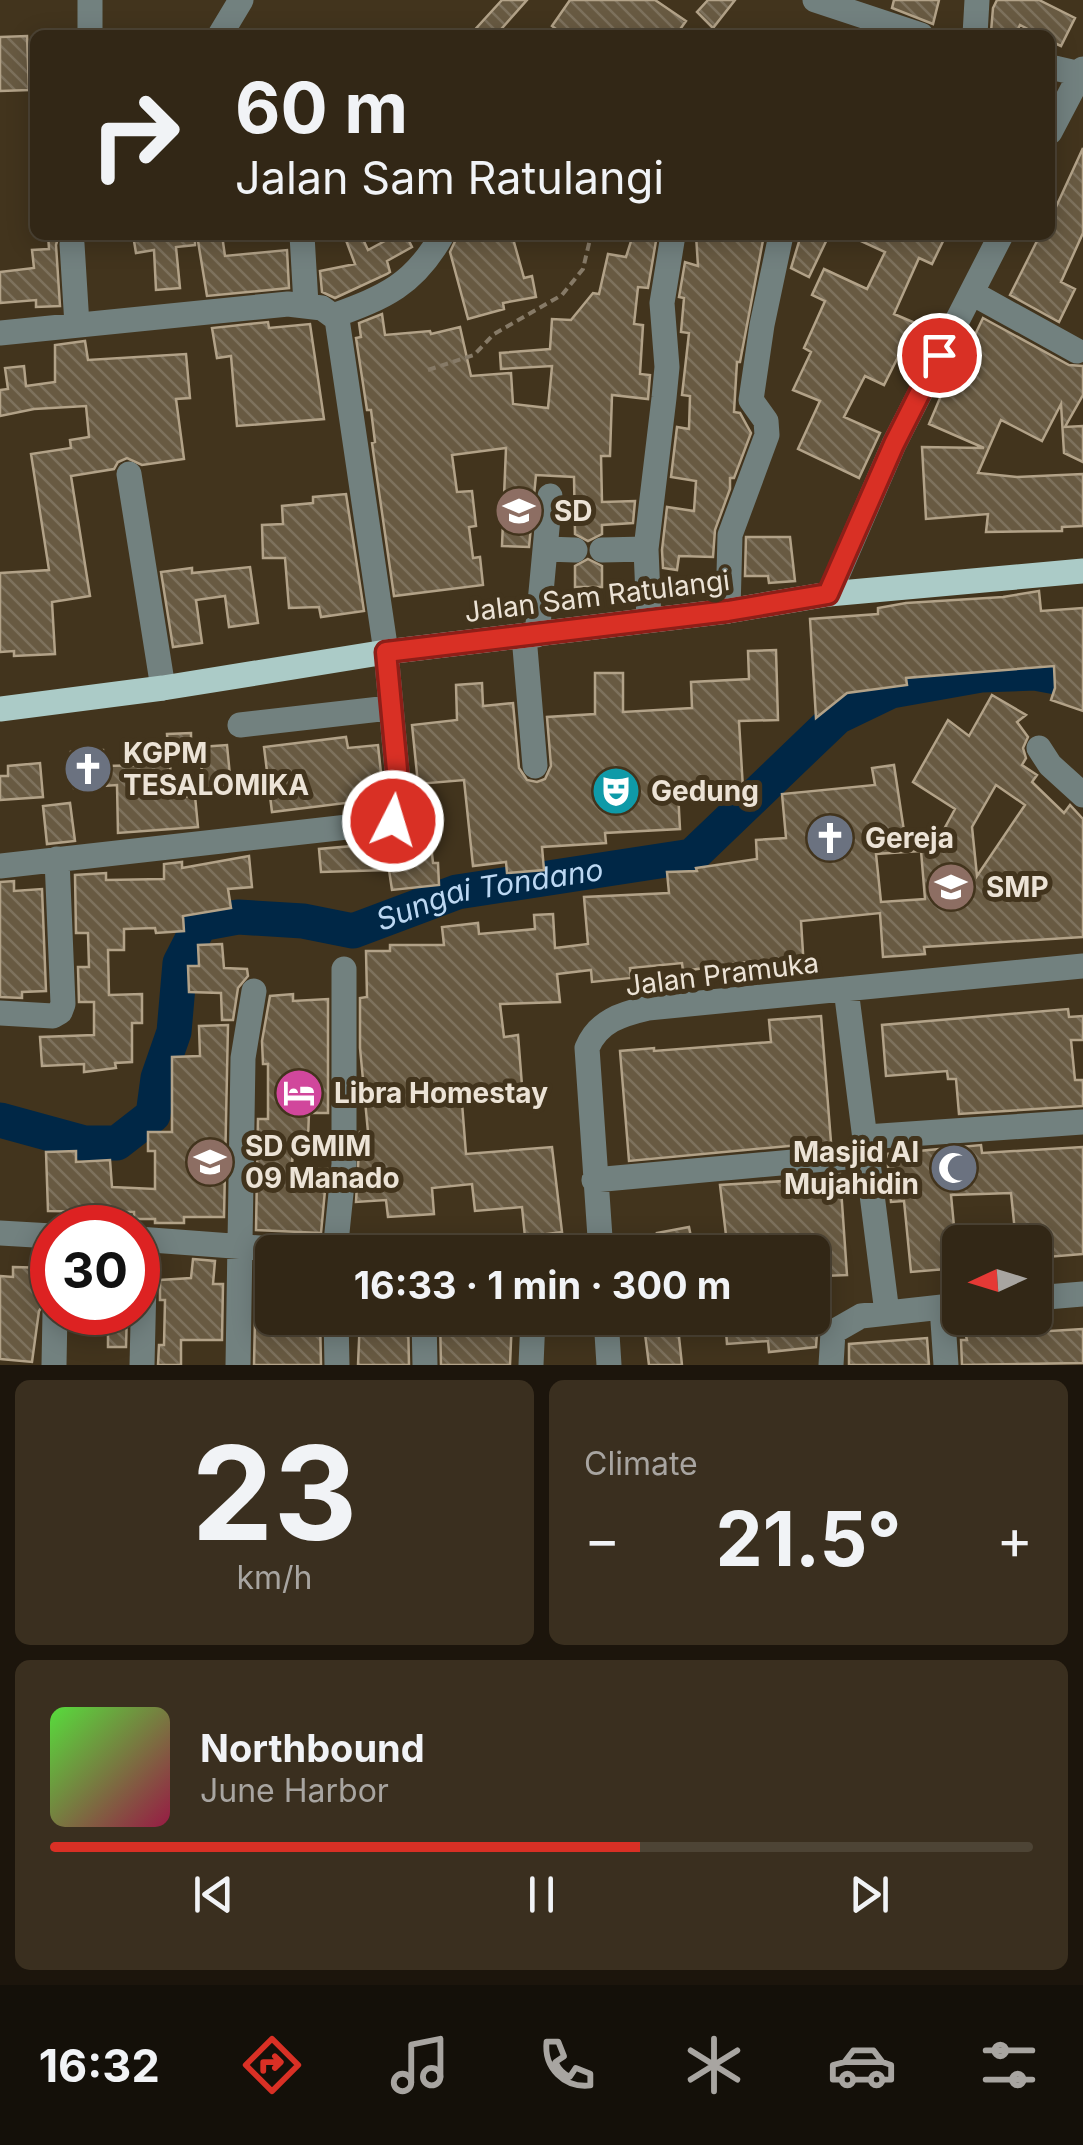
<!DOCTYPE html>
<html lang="en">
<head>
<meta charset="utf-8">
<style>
  body { margin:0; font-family:Inter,sans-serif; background:#3a2f1f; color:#f1f3f6; height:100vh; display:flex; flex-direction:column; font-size:38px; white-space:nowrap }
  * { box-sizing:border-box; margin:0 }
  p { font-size:32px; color:#a8a5a1 }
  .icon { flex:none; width:55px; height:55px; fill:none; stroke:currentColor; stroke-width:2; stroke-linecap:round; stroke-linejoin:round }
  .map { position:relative; height:1365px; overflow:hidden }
  .panel { display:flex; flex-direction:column; gap:15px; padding:15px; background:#1c150c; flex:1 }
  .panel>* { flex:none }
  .hud { position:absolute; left:30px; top:30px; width:1025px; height:210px; border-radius:15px; box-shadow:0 5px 25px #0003,0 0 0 2px #4d4435; background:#322716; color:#f1f3f6; overflow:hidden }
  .needle { width:65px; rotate:266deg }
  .buttons { position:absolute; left:942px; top:1225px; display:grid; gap:20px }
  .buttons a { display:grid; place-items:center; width:110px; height:110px; border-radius:15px; background:#322716; box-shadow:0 5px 25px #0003,0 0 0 2px #4d4435; font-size:50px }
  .speed { position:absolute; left:30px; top:1205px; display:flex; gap:20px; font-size:50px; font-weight:700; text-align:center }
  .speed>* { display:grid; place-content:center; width:130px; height:130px; border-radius:50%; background:#322716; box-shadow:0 5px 25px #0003,0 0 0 2px #4d4435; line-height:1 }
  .speed .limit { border:15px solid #d22; background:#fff; color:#111 }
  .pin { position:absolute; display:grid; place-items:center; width:85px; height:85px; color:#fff; margin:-42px; border:5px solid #fff; border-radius:50%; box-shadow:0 2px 10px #0007 }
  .me { position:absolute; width:110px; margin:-55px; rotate:5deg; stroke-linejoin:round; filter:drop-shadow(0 0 8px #0008) }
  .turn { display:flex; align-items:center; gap:35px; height:210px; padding:0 40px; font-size:45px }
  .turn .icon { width:130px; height:130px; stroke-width:2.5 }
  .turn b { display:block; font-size:70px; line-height:85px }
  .big { font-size:75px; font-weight:700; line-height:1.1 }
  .panel .tile { flex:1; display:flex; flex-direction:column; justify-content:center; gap:15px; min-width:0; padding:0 35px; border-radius:15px; background:#3a2f1f }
  .panel .dial { align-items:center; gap:0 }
  .dial b { font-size:130px; line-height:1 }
  .song { display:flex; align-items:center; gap:30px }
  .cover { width:120px; height:120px; border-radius:15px; background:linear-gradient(135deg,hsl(110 70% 55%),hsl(340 70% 35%)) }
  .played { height:10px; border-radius:5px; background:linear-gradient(90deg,#d93025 60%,#4d4435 60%) }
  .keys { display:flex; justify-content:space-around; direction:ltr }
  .heat { display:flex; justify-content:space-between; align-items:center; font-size:55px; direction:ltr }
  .panel .tiles { flex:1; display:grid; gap:15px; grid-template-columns:1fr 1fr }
  .tile:last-child { grid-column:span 2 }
  .trip { position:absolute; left:255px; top:1235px; width:575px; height:100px; border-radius:15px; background:#322716; box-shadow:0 5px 25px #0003,0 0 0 2px #4d4435; font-weight:700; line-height:100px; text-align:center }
  .dock { display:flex; height:160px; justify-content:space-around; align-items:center; background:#141009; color:#a8a5a1 }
  .dock .icon { width:70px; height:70px }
  .dock .on { color:#d93025 }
  .dock b { font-size:45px; color:#f1f3f6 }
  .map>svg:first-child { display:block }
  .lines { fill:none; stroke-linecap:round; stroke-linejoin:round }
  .river { stroke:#002746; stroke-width:35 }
  .building { fill:url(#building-back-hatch); stroke:#b2a288; stroke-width:2.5; fill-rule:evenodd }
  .path { stroke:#867a67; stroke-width:4; stroke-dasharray:8 5; stroke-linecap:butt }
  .minor { stroke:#72817f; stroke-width:25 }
  .major { stroke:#abcbc7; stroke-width:25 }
  .route-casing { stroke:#8d1f18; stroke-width:25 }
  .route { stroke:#d93025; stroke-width:18 }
  .labels { text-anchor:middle; stroke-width:10; stroke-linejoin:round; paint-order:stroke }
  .poi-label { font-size:28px; font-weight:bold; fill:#ece3d6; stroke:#42341d; text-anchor:start }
  .street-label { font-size:28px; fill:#ece3d6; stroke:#42341d }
  .water-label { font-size:30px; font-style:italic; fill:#bcd8f3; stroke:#42341d }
</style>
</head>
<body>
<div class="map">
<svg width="1083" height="1365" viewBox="0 0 1083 1365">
  <defs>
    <pattern id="building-back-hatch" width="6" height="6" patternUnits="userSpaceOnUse" patternTransform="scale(2.5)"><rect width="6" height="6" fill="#685a42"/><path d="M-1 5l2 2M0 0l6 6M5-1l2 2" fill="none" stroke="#7e725d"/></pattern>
  </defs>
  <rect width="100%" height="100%" fill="#42341d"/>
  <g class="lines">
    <!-- river -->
    <path class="river" id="s1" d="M 0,1120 L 84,1143 L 117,1143 L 153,1115 L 158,1078 L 174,1032 L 180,963 L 200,924 L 238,917 L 303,921 L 353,931 L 457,892 L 692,856 L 837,717 L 891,691 L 981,675 L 1035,673 L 1083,682"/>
  </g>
  <!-- building -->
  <path class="building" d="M 502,0 L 527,0 L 496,35 L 470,35 Z
    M 570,0 L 655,0 L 686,21 L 676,35 L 564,35 L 552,26 Z
    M 708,0 L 735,0 L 713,28 L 697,12 Z
    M 894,0 L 939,0 L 933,24 L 892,8 Z
    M 997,0 L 1039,0 L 1075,18 L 1061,46 L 1050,41 L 1050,35 L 1039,35 L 1020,25 L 1015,35 L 997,35 L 991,32 L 993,8 Z
    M 27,36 L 29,90 L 0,91 L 0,37 Z
    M 1083,148 L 1083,233 L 1061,282 L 1075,289 L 1059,322 L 1010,295 L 1040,235 L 1050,235 L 1050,220 Z
    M 48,235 L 59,235 L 56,245 L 60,306 L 36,307 L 36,300 L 0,303 L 0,272 L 34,268 L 32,250 L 49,249 Z
    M 133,235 L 195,235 L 195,245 L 176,247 L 180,288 L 156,290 L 154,250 L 136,253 Z
    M 197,235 L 222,235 L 225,256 L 287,250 L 289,288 L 207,296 Z
    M 344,235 L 361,235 L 368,250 L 396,235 L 406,235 L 412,247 L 387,261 L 390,272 L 387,274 L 335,298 L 322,292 L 320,271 L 355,264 Z
    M 458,235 L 512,235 L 524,278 L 532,276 L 536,297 L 503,303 L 504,309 L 468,319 L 450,252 Z
    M 633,235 L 657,235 L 648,288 L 638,287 L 634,324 L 643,325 L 640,374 L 650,375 L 648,399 L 612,395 L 610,456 L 601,456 L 602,502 L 635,501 L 633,523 L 602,525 L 602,534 L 588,541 L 575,534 L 574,477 L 536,475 L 529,547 L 502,546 L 506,448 L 452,455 L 457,492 L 472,491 L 476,526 L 469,527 L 473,558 L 480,557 L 483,585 L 394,596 L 372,443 L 375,442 L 371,410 L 367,410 L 356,338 L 361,337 L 359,323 L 382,314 L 385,335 L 430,331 L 431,334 L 460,327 L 471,376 L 511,373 L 513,404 L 548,408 L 552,366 L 501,369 L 500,353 L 550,349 L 552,319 L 571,320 L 593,293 L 599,294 L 608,254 L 626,257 Z
    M 696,235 L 764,235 L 740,362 L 737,362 L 734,412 L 740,413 L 751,433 L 734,478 L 730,478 L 730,489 L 715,530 L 713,557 L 679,556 L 677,570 L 663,568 L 662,550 L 667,507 L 694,511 L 696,481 L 671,477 L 677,427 L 689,429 L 690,396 L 682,395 L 689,333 L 681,332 L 684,298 L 679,297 L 685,262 L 698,266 Z
    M 801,235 L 829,235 L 809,277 L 791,268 Z
    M 848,235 L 946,235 L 932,264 L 919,258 L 894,314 L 915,323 L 884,385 L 865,376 L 844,417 L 880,433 L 859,478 L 798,449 L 820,401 L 793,390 L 811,352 L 804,348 L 825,301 L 812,295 L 824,269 L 867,289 L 885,252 Z
    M 983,318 L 1069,365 L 1083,366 L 1083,395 L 1065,427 L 1083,426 L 1083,462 L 1064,453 L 1061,404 L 1042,441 L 1001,420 L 978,473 L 1017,477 L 1083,474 L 1083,526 L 1062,527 L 1062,531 L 986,532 L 988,514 L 926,519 L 922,447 L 984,448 L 929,424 L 948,379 L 953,381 Z
    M 268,322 L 269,328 L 310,324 L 324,419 L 237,426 L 231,356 L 217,358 L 212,328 Z
    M 85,341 L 88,360 L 186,354 L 190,398 L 176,399 L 184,459 L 142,465 L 127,458 L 118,462 L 114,469 L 71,476 L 90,596 L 52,602 L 55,654 L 14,656 L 14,651 L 0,652 L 0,573 L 49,570 L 31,454 L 71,448 L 70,440 L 89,437 L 86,406 L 34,409 L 0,416 L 0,390 L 8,389 L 5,368 L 24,366 L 26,386 L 55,382 L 55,345 Z
    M 346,494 L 364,611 L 321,617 L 319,607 L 289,608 L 285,558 L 263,558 L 262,525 L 283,524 L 282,506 L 313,503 L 313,497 Z
    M 746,537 L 790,537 L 795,581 L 769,583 L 768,576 L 745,576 Z
    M 588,559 L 602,566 L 602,587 L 575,587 L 575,566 Z
    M 250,567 L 258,623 L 229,627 L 225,596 L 196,600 L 202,643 L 173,647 L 161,572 L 192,568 L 192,573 Z
    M 1039,591 L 1041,611 L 1083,608 L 1083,711 L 1051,700 L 1055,688 L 1054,666 L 906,678 L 907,685 L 847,693 L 816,718 L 810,619 L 878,614 L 878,608 L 906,603 L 1003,597 Z
    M 776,650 L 778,720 L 739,721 L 743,789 L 678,792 L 680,829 L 605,833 L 606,843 L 542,847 L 544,870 L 507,873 L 506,862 L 473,866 L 464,780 L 418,784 L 412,725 L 457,720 L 456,685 L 482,683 L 483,706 L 513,703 L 519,768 L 527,780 L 537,782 L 545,779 L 551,766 L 547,717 L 595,714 L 595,673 L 623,673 L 623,712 L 692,708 L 691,682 L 749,679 L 748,651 Z
    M 992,695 L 1026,715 L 1017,722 L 1028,737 L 1023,748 L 1026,758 L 1022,765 L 1037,775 L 1032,782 L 1064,813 L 1070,805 L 1083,819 L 1083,937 L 924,947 L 925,954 L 883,957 L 880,913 L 801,921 L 804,969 L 787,970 L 787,962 L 762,963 L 762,960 L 683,971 L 682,963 L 630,968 L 631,978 L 592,982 L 591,970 L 557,974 L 560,1002 L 500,1004 L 504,1037 L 518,1035 L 523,1098 L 462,1103 L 466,1154 L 552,1147 L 562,1232 L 525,1237 L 522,1207 L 475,1211 L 472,1184 L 432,1188 L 434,1214 L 388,1217 L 386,1200 L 356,1202 L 360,1132 L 368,1132 L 360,1048 L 360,998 L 367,997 L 366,951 L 390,951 L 390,945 L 444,945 L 442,927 L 478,923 L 479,934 L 535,929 L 534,915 L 553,914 L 555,948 L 588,944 L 584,897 L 669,893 L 667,872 L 697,871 L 696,868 L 757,859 L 756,840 L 786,838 L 782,794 L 875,785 L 872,768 L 894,765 L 904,831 L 943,831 L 955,809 L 913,782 L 948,720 L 969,736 ZM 996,785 L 1025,805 L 977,876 L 972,827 ZM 921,851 L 925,899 L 881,902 L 876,854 Z
    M 191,733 L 191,758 L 170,758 L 171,798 L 195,796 L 198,827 L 118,833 L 117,785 L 74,788 L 71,752 L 103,750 L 104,766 L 149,765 L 148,749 L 168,749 L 167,734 Z
    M 346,737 L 348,748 L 378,745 L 383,792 L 353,796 L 354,802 L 272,812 L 264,747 Z
    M 227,745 L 231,786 L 203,788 L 200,747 Z
    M 40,763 L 43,797 L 0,800 L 0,776 L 8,776 L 8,766 Z
    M 70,803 L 75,841 L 47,844 L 43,806 Z
    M 429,827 L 433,863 L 438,863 L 439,885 L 392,890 L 389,870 L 321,872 L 319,849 L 387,843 L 387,839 L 413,836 L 412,829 Z
    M 249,856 L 252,887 L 228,889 L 231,908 L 183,916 L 184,931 L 156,933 L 155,928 L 124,929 L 124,950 L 108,950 L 109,995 L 142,994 L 142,1023 L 132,1023 L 132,1062 L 115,1063 L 116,1068 L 84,1072 L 84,1064 L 42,1066 L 40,1037 L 94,1035 L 94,1002 L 79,1002 L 78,967 L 89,967 L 88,933 L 76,933 L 75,875 L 106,873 L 106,880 L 164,879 L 164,864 L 182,862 L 182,868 Z
    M 14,881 L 14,891 L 42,889 L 46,991 L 22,992 L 22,998 L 0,997 L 0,882 Z
    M 222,944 L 224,968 L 247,969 L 248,976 L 238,988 L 233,1020 L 222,1020 L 221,993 L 189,992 L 188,966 L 199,966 L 198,945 Z
    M 293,994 L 293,1001 L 328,999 L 328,1113 L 309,1113 L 308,1138 L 293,1138 L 292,1169 L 327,1169 L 321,1233 L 256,1230 L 258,1119 L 268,1119 L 268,1064 L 263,1064 L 262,1041 L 270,996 Z
    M 1068,1009 L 1069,1017 L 1083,1016 L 1083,1040 L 1071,1040 L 1075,1080 L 1083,1080 L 1083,1106 L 959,1114 L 956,1079 L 948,1079 L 947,1071 L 886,1076 L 882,1025 Z
    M 821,1016 L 831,1142 L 629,1161 L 620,1051 L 654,1048 L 654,1051 L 771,1042 L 769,1020 Z
    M 228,1025 L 224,1217 L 184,1217 L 184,1223 L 155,1223 L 155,1219 L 134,1219 L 134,1212 L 48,1211 L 46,1152 L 76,1151 L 76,1162 L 110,1160 L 112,1187 L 155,1189 L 155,1151 L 148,1151 L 148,1132 L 172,1132 L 172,1057 L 200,1056 L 199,1026 Z
    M 981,1145 L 982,1153 L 1083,1147 L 1083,1254 L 1035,1258 L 1035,1242 L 1016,1242 L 1011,1193 L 951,1195 L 958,1268 L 911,1272 L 904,1201 L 891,1202 L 887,1154 Z
    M 840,1174 L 847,1275 L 823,1276 L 823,1271 L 812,1272 L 812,1252 L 728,1252 L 720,1185 L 816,1179 L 816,1176 Z
    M 689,1227 L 694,1252 L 661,1252 L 657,1233 Z
    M 193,1259 L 215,1261 L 213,1284 L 223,1284 L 222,1340 L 181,1340 L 181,1365 L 158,1365 L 159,1345 L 164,1345 L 165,1300 L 160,1300 L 160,1280 L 191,1278 Z
    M 13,1267 L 50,1268 L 49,1297 L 39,1311 L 32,1362 L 0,1359 L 0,1276 L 13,1277 Z
    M 272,1271 L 272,1318 L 320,1318 L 321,1365 L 254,1365 L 256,1272 Z
    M 108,1312 L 127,1312 L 126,1347 L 108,1347 Z
    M 360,1318 L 408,1318 L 409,1365 L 358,1365 Z
    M 440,1318 L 512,1318 L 510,1365 L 441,1365 Z
    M 643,1318 L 677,1318 L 682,1365 L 649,1365 Z
    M 725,1318 L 818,1318 L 816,1347 L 769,1352 L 768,1341 L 727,1344 Z
    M 1083,1329 L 1083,1363 L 962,1365 L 961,1340 L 967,1340 L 966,1336 Z
    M 927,1338 L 929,1365 L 849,1365 L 849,1344 Z"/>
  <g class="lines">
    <!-- path -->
    <path class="path" d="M 428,370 L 474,355 L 494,334 L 562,295 L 583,269 L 591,235"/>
    <!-- minor -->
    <path class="minor" d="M 815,0 L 921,35
      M 90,35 L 90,0
      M 220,35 L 241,0
      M 975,35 L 977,0
      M 1050,67 L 1081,74
      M 1050,132 L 1083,69
      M 302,235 L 306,304
      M 72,244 L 77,325
      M 972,293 L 1077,351
      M 333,316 C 385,297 414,285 442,235
      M 0,333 L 288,304 L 322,308 L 337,319 L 386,652 L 400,803 L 397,818 L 383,823 L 0,866
      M 129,474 L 163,688
      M 546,549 L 575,550
      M 602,550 L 646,549
      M 829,594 L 894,444 L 1001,235
      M 728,611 L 730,535 L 767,435 L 766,421 L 751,400 L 762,325 L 781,235
      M 649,620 L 646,549 L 664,398 L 667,367 L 662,303 L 673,235
      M 537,635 L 550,496
      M 524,636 L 535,766
      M 240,725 L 389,708
      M 1039,748 L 1050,765 L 1083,795
      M 846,989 L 887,1313
      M 0,1013 L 53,1016 L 60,1012 L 63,1004 L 57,859
      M 866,1137 L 1083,1122
      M 594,1180 L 869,1155
      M 0,1233 L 52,1236
      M 138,1239 L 313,1252
      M 335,1252 L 344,1164 L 344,969
      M 601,1252 L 587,1048 C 598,1021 622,1014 648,1008 L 1083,966
      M 1035,1298 L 1083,1294
      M 942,1307 L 946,1365
      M 336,1318 L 337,1365
      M 424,1318 L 425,1365
      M 606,1318 L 609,1365
      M 54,1365 L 55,1312
      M 142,1365 L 145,1240
      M 238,1365 L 243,1058 L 254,991
      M 531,1365 L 533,1318
      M 831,1365 L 833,1332 L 861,1316 L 960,1305"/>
    <!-- major -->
    <path class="major" d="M 0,709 L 163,688 L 386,652 L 728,611 L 829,594 L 1083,571"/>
  </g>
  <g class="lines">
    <!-- route casing -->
    <g class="route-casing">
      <path id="route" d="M 393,821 L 400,811 L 400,802 L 386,652 L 728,611 L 828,594 L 894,444 L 939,355"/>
    </g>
    <!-- route -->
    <use href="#route" class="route"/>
  </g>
  <!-- icons -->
  <defs>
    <g id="school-disc" transform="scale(2.5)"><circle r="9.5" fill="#8d6e63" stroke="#42341d"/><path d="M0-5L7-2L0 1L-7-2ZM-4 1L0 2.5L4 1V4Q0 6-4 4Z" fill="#fff"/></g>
    <g id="church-disc" transform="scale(2.5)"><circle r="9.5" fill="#6b7280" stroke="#42341d"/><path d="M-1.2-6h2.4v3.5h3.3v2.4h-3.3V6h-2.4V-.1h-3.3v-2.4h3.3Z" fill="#fff"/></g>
    <g id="theatre-disc" transform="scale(2.5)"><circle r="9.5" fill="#0f9aa8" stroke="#42341d"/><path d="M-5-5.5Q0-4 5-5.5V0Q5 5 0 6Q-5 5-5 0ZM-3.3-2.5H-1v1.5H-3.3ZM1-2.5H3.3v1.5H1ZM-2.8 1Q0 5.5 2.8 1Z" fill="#fff"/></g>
    <g id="hotel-disc" transform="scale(2.5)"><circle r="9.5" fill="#d1479c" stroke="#42341d"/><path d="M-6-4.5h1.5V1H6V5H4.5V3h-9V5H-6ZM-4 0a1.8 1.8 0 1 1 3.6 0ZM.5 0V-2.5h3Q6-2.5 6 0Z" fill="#fff"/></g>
    <g id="mosque-disc" transform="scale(2.5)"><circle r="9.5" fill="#6b7280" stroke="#42341d"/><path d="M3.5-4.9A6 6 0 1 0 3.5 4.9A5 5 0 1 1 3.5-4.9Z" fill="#fff"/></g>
  </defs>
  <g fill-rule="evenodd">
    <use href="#school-disc" x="519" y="511"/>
    <use href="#church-disc" x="88" y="769"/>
    <use href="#theatre-disc" x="616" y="791"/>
    <use href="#church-disc" x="830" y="838"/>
    <use href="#school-disc" x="951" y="887"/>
    <use href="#hotel-disc" x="299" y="1093"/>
    <use href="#school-disc" x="210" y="1162"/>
    <use href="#mosque-disc" x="954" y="1168"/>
  </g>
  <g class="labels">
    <!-- poi labels -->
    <g class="poi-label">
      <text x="554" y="521">SD</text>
      <text x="123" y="763">KGPM<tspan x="123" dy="32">TESALOMIKA</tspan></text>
      <text x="651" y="801">Gedung</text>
      <text x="865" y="848">Gereja</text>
      <text x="986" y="897">SMP</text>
      <text x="334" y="1103">Libra Homestay</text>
      <text x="245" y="1156">SD GMIM<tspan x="245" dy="32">09 Manado</tspan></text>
      <text x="919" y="1162" text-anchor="end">Masjid Al<tspan x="919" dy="32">Mujahidin</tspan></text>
    </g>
    <!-- street labels -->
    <g class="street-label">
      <text transform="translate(597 596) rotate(-7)" y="10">Jalan Sam Ratulangi</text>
      <text transform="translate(722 974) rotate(-7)" y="10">Jalan Pramuka</text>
    </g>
    <!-- water labels -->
    <g class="water-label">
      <text dy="10" stroke="none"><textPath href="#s1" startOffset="662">Sungai Tondano</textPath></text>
    </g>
  </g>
</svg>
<div class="buttons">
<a><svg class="needle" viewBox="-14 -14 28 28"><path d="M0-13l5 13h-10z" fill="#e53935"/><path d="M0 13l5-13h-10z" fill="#a8a5a1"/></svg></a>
</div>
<div class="speed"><div class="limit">30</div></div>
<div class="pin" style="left:939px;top:355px;background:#d93025"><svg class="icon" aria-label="arrive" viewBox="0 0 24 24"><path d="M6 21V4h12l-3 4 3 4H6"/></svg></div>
<svg class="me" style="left:393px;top:821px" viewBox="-20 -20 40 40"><circle r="17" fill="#d93025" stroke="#fff" stroke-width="3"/><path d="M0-11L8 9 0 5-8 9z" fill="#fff"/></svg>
<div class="trip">16:33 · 1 min · 300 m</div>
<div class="hud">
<div class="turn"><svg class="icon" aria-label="right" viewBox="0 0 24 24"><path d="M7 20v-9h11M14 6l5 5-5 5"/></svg><div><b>60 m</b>Jalan Sam Ratulangi</div></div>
</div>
</div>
<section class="panel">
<div class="tiles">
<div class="tile dial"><b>23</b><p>km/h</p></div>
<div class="tile"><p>Climate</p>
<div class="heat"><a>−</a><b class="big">21.5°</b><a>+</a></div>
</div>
<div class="tile">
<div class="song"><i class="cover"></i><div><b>Northbound</b><p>June Harbor</p></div></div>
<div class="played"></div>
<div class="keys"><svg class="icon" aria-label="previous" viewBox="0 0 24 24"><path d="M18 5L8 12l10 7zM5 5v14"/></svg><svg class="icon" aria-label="pause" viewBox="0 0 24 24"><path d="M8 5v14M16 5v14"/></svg><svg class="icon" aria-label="next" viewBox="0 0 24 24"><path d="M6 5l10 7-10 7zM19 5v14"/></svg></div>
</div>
</div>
</section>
<nav class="dock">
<b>16:32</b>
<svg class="icon on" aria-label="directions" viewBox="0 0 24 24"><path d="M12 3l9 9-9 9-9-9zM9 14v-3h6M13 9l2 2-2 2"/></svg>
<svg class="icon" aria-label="music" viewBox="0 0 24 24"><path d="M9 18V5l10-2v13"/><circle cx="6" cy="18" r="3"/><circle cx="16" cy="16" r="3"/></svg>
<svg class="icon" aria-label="phone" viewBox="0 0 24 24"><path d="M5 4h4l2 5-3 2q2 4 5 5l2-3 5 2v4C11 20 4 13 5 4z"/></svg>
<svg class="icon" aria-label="climate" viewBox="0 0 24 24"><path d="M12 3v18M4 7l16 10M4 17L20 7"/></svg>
<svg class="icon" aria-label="car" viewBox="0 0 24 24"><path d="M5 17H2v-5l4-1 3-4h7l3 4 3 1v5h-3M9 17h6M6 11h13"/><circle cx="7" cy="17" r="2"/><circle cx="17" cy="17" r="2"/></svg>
<svg class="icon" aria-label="filters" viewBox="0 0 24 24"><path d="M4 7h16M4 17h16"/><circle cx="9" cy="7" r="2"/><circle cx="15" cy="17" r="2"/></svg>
</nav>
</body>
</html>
